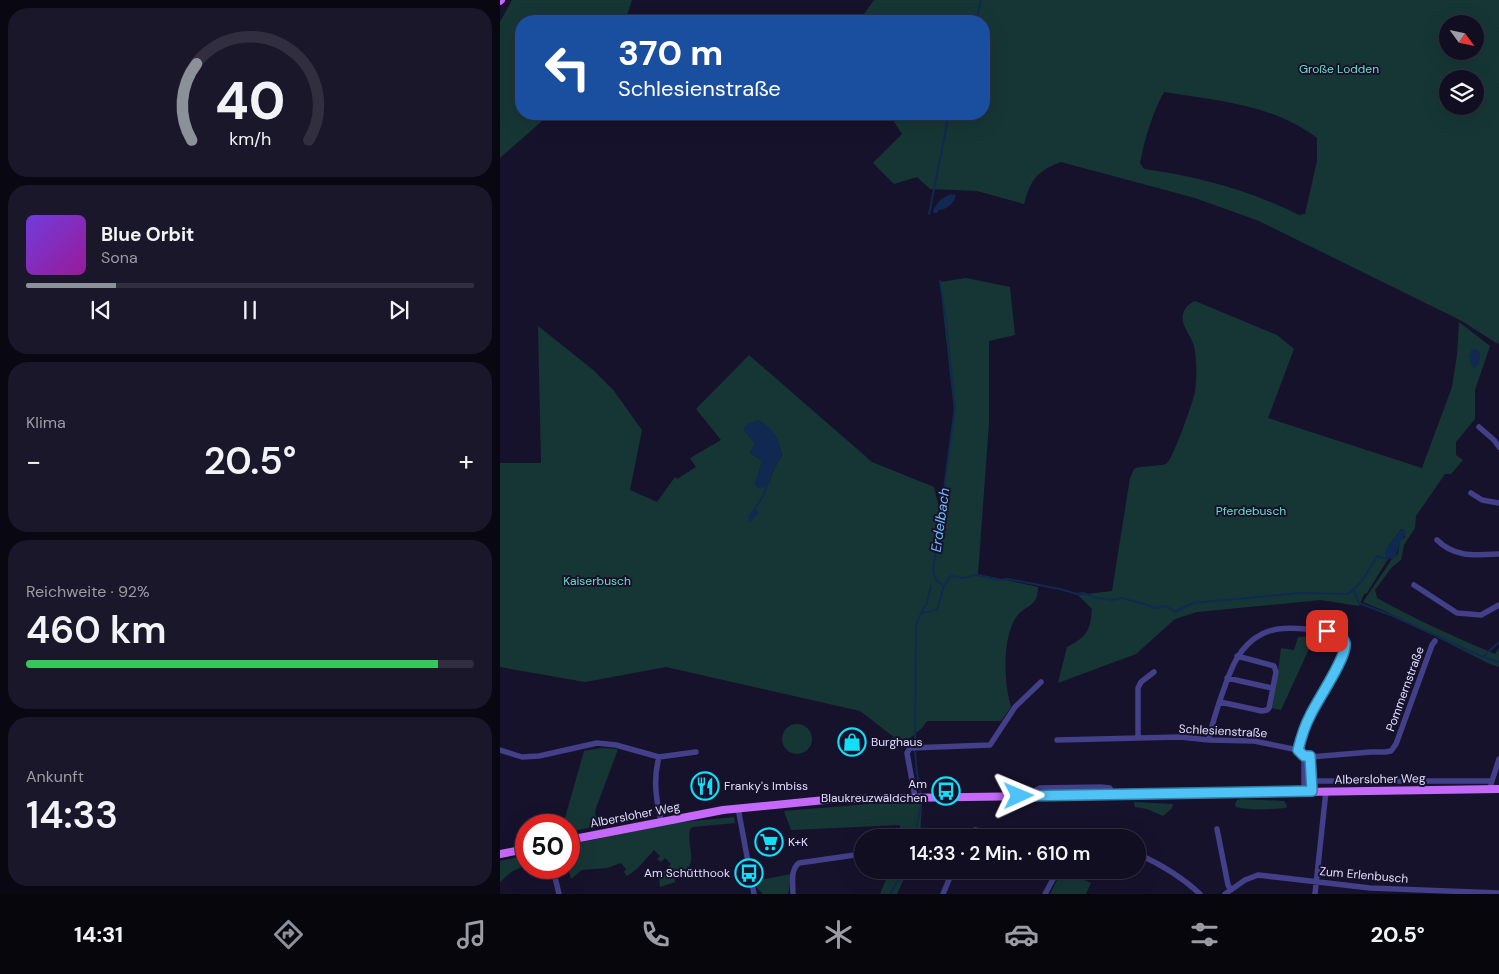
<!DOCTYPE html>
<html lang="de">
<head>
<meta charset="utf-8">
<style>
  body { margin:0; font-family:"DM Sans",sans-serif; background:#1a172a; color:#f1f3f6; height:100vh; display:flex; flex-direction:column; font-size:19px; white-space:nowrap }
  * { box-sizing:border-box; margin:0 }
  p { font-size:16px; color:#9c9ca5 }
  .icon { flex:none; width:28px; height:28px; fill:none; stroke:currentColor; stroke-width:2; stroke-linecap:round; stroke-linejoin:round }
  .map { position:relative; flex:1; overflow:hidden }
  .sheet { display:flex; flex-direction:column; gap:8px; padding:8px; background:#090812; width:500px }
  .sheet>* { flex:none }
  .banner { position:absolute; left:15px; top:15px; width:475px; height:105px; border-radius:20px; box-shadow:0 5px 20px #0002,0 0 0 1px #302e3f; background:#1a4fa0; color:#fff; overflow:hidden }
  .needle { width:32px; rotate:123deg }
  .fabs { position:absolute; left:939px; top:15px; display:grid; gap:10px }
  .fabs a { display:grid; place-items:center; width:45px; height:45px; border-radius:50%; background:#110e21; box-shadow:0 5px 20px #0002,0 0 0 1px #302e3f; font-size:25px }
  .speed { position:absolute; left:15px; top:814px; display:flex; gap:10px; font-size:25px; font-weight:700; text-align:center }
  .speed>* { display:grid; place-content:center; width:65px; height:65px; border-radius:50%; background:#110e21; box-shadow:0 5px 20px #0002,0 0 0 1px #302e3f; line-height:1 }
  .speed .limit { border:8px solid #d22; background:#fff; color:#111 }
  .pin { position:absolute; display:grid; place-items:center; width:42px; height:42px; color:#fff; margin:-21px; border-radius:10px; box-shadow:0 2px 8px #0006 }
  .me { position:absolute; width:55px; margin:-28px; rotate:89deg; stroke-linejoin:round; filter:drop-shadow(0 0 4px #0008) }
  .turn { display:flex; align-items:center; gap:18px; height:105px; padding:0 20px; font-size:22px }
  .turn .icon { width:65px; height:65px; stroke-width:2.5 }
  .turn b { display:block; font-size:35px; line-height:42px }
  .big { font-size:38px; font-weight:600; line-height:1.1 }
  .sheet .widget { flex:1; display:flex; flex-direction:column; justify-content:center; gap:8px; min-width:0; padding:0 18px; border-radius:20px; background:#1a172a }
  .sheet .dial { align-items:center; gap:0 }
  .dial svg { height:130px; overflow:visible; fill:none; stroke:#302e3f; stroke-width:7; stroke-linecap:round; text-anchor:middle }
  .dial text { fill:#f1f3f6; stroke:none }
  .song { display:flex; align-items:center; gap:15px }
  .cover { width:60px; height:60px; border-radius:8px; background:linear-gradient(135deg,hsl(260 70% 55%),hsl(300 70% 35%)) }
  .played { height:5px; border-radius:2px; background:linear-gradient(90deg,#8c9099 20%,#302e3f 20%) }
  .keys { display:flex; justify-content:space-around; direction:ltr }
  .heat { display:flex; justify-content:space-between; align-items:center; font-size:28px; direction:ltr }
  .charge { height:8px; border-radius:4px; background:linear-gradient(90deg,#34c759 92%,#302e3f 0) }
  .trip { position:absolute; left:354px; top:829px; width:292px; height:50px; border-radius:25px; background:#110e21; box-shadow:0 5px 20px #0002,0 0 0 1px #302e3f; font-weight:600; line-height:50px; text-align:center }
  .menu { display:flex; height:80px; justify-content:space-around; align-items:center; background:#07060d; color:#9c9ca5 }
  .menu .icon { width:35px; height:35px }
  .menu .current { color:#8c9099 }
  .menu b { font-size:22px; color:#f1f3f6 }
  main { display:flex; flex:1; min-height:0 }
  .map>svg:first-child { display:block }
  .green { fill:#163635; fill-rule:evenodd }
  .water { fill:#112951 }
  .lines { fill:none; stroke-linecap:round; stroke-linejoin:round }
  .stream { stroke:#112951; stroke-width:2 }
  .minor { stroke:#433f89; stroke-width:5.5 }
  .major { stroke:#c569fb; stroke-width:8 }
  .route-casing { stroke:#337fa1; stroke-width:12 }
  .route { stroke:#4fc3f7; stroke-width:9 }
  .labels { text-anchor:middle; stroke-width:4; stroke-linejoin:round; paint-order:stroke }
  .park-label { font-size:12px; fill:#6adec2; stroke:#17122c }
  .street-label { font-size:12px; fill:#e2defe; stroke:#17122c }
  .poi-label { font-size:12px; fill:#e2defe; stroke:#17122c; text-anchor:start }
  .water-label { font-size:14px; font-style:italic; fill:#70b9fb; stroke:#17122c }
</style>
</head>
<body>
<main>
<section class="sheet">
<div class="widget dial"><svg viewBox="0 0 100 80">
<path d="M14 69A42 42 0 1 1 86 69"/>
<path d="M14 69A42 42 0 0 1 17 22" stroke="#8c9099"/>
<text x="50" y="56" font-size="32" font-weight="700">40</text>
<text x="50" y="72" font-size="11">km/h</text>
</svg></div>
<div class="widget">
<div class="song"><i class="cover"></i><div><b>Blue Orbit</b><p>Sona</p></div></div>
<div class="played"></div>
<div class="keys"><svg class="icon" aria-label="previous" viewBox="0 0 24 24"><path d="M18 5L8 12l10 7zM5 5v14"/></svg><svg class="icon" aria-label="pause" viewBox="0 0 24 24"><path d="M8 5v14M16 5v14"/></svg><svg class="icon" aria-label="next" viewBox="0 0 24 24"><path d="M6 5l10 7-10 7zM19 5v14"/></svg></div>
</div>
<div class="widget"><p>Klima</p>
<div class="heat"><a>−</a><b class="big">20.5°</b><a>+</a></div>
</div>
<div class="widget"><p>Reichweite · 92%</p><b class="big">460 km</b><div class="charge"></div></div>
<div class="widget"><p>Ankunft</p><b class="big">14:33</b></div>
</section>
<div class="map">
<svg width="999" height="894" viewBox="0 0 999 894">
  <rect width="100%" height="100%" fill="#17122c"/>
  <!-- green -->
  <path class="green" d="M 12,0 L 132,0 L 125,21 L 21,21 L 21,114 L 50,114 L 0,158 L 0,22 Z
    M 374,0 L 999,0 L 999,344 L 993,341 L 962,321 L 759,221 L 695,198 L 561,162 C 537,171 531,179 524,204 L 477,191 L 430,189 L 417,177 L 394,184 L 373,163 L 402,134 L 389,114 L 484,114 L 484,21 L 359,21 ZM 948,24 L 975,24 L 975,51 L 948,51 ZM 962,78 L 975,79 L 975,106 L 948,106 L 948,79 ZM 664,92 C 715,100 775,105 817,138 L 817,161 L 805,214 L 799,215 C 751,191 698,176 644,169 L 640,163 C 645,138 652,114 664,92 Z
    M 466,278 L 510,287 L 515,335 L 489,341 L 489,423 L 478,574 L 538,587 C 538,609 524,604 515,619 C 502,641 504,684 511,707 L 501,721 L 427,721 L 422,728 L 403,744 L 360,711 L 166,667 L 85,682 L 0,667 L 0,463 L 41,463 L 38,326 L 92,369 L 114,391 L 142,430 L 130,490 L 157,502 L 175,477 L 177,479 L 196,467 L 190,458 L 221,440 L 196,409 L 249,355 L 372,462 L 434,487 L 439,508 L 440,528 L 454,410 L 440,282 ZM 257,420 C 272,427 279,439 282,455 L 274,469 L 269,483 L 262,487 L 255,484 L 262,462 L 260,459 L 250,453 L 255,444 L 244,430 Z
    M 695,301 L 777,335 L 794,349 L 768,418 L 922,468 L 952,387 L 957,355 L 959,322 L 990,346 L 975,390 L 975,419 L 956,442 L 956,455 L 963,460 L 951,474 L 945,474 L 916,516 L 915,528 L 904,545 L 901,560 L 892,567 L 875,590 L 877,598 C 915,619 954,637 995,654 L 999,648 L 999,667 L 990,664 L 885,611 L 863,602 L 892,559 L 898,554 L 900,541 L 905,537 L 904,530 L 901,529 L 888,547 L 886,557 L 888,559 L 867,593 L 864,594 L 859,606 L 821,600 L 697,612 L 675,619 L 636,654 L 558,683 L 567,647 C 587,636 590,632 592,609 L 578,595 L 612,591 L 630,478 L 634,469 C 643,465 662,467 667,463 C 673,459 693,402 695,392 C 697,378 697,360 694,346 C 692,338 685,330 683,322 C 681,312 687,304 695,301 Z
    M 815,636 L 781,710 L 771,708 L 779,665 L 781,648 L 794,650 L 798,637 Z
    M282 739a15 15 0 1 1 30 0a15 15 0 1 1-30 0Z
    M 102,748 L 117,749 L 117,752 L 96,808 L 95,814 L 101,825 L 69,832 L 69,825 L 63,825 L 84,751 Z
    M 741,799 L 784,801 L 787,806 L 786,808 C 770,809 752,811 736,807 L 735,804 L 737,800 Z
    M 381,803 L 422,804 L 420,837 L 400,837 L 400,825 L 291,830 L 284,811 Z
    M 634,803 L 634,802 L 673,804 L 672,808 L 663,816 L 647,809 L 635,807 Z
    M 234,817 L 235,823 L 193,827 L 190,829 C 186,851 202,865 176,875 L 175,882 L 160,887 L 159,876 L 171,864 L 165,858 L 161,862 L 157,859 L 160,856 L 154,850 L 137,869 L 127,876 L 124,872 L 126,869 L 121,863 L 107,868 L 82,870 L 71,879 L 68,868 L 69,845 L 173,823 Z
    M 26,855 L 26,865 L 11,872 L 0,882 L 0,861 Z
    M 390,870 L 408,870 L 397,894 L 380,894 Z
    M 562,870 L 591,883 L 586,894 L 550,894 Z
    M 291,874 L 289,891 L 287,894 L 263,894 L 257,888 L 256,881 Z"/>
  <!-- water -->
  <path class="water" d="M 450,194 L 456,195 C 455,203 446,210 439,210 L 437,213 L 434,213 L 433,210 L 440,200 Z
    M 972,349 L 977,349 L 980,352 L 979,364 L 975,369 L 972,366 L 969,356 Z
    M 257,420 C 274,428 278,437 282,455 L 274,469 L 269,483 L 260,489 L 256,487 L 255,484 L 262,462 L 260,459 L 250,453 L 255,444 L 243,429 L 246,425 Z
    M 254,508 L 258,511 L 259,513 L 250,523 L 248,516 Z
    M 901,529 L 906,532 C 905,537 901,539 900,544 C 897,551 898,554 892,559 L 886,557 L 885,553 L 888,547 Z"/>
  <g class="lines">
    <!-- stream -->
    <path class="stream" d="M 476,21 L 481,0
      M 429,214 L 449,114
      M 255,509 L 264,494 L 267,484
      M 444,586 L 451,576 L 463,578 L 476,575 L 500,580 L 508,579 L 560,589 L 577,594 L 583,593 L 594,597 L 612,600 L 621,598 L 645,604 L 655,608 L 666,606 L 675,612 L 693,603 L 801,593 L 847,594 C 861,587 869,569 877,556 L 888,559
      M 854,591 L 859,603 L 893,616 L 983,657 L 999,662
      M 421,613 L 427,603 L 431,586
      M 983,657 L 999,642
      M 415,743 L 416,626 L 421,613 L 437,610 C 438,608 443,588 444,586 L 436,580 L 433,571 L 455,407 L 446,320 L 440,281
      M 415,751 L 417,774 L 421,796
      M 415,838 C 415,825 421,814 421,801
      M 390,894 L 404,870"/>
    <!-- minor -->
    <path class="minor" d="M 979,427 L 994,440 L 999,447
      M 971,493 L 982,500 L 999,503
      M 937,540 C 955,558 976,555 999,554
      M 914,585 L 957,613 L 981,615 L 999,605
      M 727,678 L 772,688
      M 720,702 L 762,711 L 767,710 L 769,708 L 776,672 L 774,666 L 737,656
      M 638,738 L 638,688 L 641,682 L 654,672
      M 557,740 L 680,737 L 709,740 L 754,741 L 798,750 L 804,756 L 810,757 L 871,752 L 885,752 L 891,751 L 896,744 L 932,645 L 935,641
      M 709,740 C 711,726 716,713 720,700 C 729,675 736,647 762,634 C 775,627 792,628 807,629 C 820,629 837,629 845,642 L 844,654 L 809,718 L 798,750
      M 0,750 L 22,757 L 39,756 L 97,743 L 116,745 L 159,757
      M 804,756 L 804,791
      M 810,757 L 812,791
      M 812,781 L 992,781
      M 991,784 L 999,759
      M 535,796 L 536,790 L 540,788 L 601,787 L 610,788 L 611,794
      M 415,797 L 407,753 L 410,748 L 490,745 L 515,707 L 541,682
      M 238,808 L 254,894
      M 161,821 C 156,799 153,779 159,757 L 196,752
      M 717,829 L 728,885 L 731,890
      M 466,838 L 470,832 L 475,830 L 486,833 L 551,838
      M 638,854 C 660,864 682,877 700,894
      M 53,869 L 59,894
      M 293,894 C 293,883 290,870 299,863 L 362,854
      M 443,894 L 453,870
      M 545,894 L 558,870
      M 725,894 L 745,880 L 758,875 L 870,888 L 999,893
      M 815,894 L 826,791"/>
    <!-- major -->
    <path class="major" d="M 0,1 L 1,0
      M 69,840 L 223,810 L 335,799 L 999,789
      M 0,854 L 26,849"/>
  </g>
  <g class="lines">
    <!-- route casing -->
    <g class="route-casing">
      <path id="route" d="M 519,796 L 812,791 L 810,756 L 804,756 L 798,750 C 801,738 804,727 810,716 C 816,702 848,656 845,643 C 843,635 834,633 827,631"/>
    </g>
    <!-- route -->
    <use href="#route" class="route"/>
  </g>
  <!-- icons -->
  <defs>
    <g id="shop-ring" transform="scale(1.4375)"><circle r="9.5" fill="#17122c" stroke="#10dff8" stroke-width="1.5"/><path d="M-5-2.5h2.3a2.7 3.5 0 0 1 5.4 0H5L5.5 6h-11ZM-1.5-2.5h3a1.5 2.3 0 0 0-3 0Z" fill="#10dff8"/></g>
    <g id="restaurant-ring" transform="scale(1.4375)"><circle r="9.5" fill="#17122c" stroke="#10dff8" stroke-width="1.5"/><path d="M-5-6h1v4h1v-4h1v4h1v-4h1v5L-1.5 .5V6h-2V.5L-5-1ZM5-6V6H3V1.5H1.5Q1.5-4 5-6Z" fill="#10dff8"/></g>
    <g id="bus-ring" transform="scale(1.4375)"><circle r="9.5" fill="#17122c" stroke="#10dff8" stroke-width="1.5"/><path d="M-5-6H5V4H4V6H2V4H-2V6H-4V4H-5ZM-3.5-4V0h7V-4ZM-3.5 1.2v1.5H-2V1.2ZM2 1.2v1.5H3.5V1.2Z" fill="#10dff8"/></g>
    <g id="supermarket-ring" transform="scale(1.4375)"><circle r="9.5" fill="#17122c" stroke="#10dff8" stroke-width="1.5"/><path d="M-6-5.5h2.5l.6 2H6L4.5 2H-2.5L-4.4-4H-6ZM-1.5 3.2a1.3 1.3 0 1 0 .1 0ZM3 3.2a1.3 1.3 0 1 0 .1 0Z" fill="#10dff8"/></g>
  </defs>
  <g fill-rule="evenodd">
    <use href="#shop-ring" x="352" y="742"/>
    <use href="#restaurant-ring" x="205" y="786"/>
    <use href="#bus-ring" x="446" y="791"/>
    <use href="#supermarket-ring" x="269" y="842"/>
    <use href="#bus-ring" x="249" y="873"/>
  </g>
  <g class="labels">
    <!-- park labels -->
    <g class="park-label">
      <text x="839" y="73">Große Lodden</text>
      <text x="751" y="515">Pferdebusch</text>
      <text x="97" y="585">Kaiserbusch</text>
    </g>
    <!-- street labels -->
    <g class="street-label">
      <text transform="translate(905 689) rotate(-70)" y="4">Pommernstraße</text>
      <text transform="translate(723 731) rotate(3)" y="4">Schlesienstraße</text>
      <text transform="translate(880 779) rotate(-1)" y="4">Albersloher Weg</text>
      <text transform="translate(135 815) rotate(-11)" y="4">Albersloher Weg</text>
      <text transform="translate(864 875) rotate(5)" y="4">Zum Erlenbusch</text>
    </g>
    <!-- poi labels -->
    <g class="poi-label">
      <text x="371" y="746">Burghaus</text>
      <text x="427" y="788" text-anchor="end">Am<tspan x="427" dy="14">Blaukreuzwäldchen</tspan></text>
      <text x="224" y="790">Franky's Imbiss</text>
      <text x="288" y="846">K+K</text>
      <text x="230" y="877" text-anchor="end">Am Schütthook</text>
    </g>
    <!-- water labels -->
    <g class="water-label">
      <text transform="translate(440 520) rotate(-82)" y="5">Erdelbach</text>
    </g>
  </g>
</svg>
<div class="fabs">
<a><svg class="needle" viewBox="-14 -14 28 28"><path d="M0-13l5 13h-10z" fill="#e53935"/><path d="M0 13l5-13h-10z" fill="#9c9ca5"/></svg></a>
<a><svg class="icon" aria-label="layers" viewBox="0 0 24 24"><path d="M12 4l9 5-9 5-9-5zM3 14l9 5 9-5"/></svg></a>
</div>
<div class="speed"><div class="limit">50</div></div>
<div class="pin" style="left:827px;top:631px;background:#d93025"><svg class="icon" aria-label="arrive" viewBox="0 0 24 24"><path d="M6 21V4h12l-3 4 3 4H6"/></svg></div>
<svg class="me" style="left:519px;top:796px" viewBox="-20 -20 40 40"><path d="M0-17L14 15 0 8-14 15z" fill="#4fc3f7" stroke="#fff" stroke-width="4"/></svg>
<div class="trip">14:33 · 2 Min. · 610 m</div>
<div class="banner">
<div class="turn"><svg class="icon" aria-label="left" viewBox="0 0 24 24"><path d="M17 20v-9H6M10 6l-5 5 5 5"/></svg><div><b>370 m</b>Schlesienstraße</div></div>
</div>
</div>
</main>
<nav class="menu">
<b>14:31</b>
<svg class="icon current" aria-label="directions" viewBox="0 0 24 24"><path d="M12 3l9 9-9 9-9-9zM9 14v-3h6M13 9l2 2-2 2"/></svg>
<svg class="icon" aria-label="music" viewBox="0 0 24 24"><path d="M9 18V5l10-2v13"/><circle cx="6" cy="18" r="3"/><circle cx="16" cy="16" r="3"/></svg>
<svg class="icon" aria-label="phone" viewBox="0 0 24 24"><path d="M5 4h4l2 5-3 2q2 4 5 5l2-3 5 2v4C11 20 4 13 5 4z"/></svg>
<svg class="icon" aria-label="climate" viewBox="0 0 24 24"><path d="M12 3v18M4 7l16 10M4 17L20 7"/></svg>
<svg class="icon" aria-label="car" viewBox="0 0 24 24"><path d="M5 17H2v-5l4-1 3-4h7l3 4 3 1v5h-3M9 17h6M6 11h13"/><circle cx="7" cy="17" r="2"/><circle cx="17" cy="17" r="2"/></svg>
<svg class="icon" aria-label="filters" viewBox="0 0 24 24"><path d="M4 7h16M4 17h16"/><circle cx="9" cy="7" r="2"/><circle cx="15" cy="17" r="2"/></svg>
<b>20.5°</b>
</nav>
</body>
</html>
